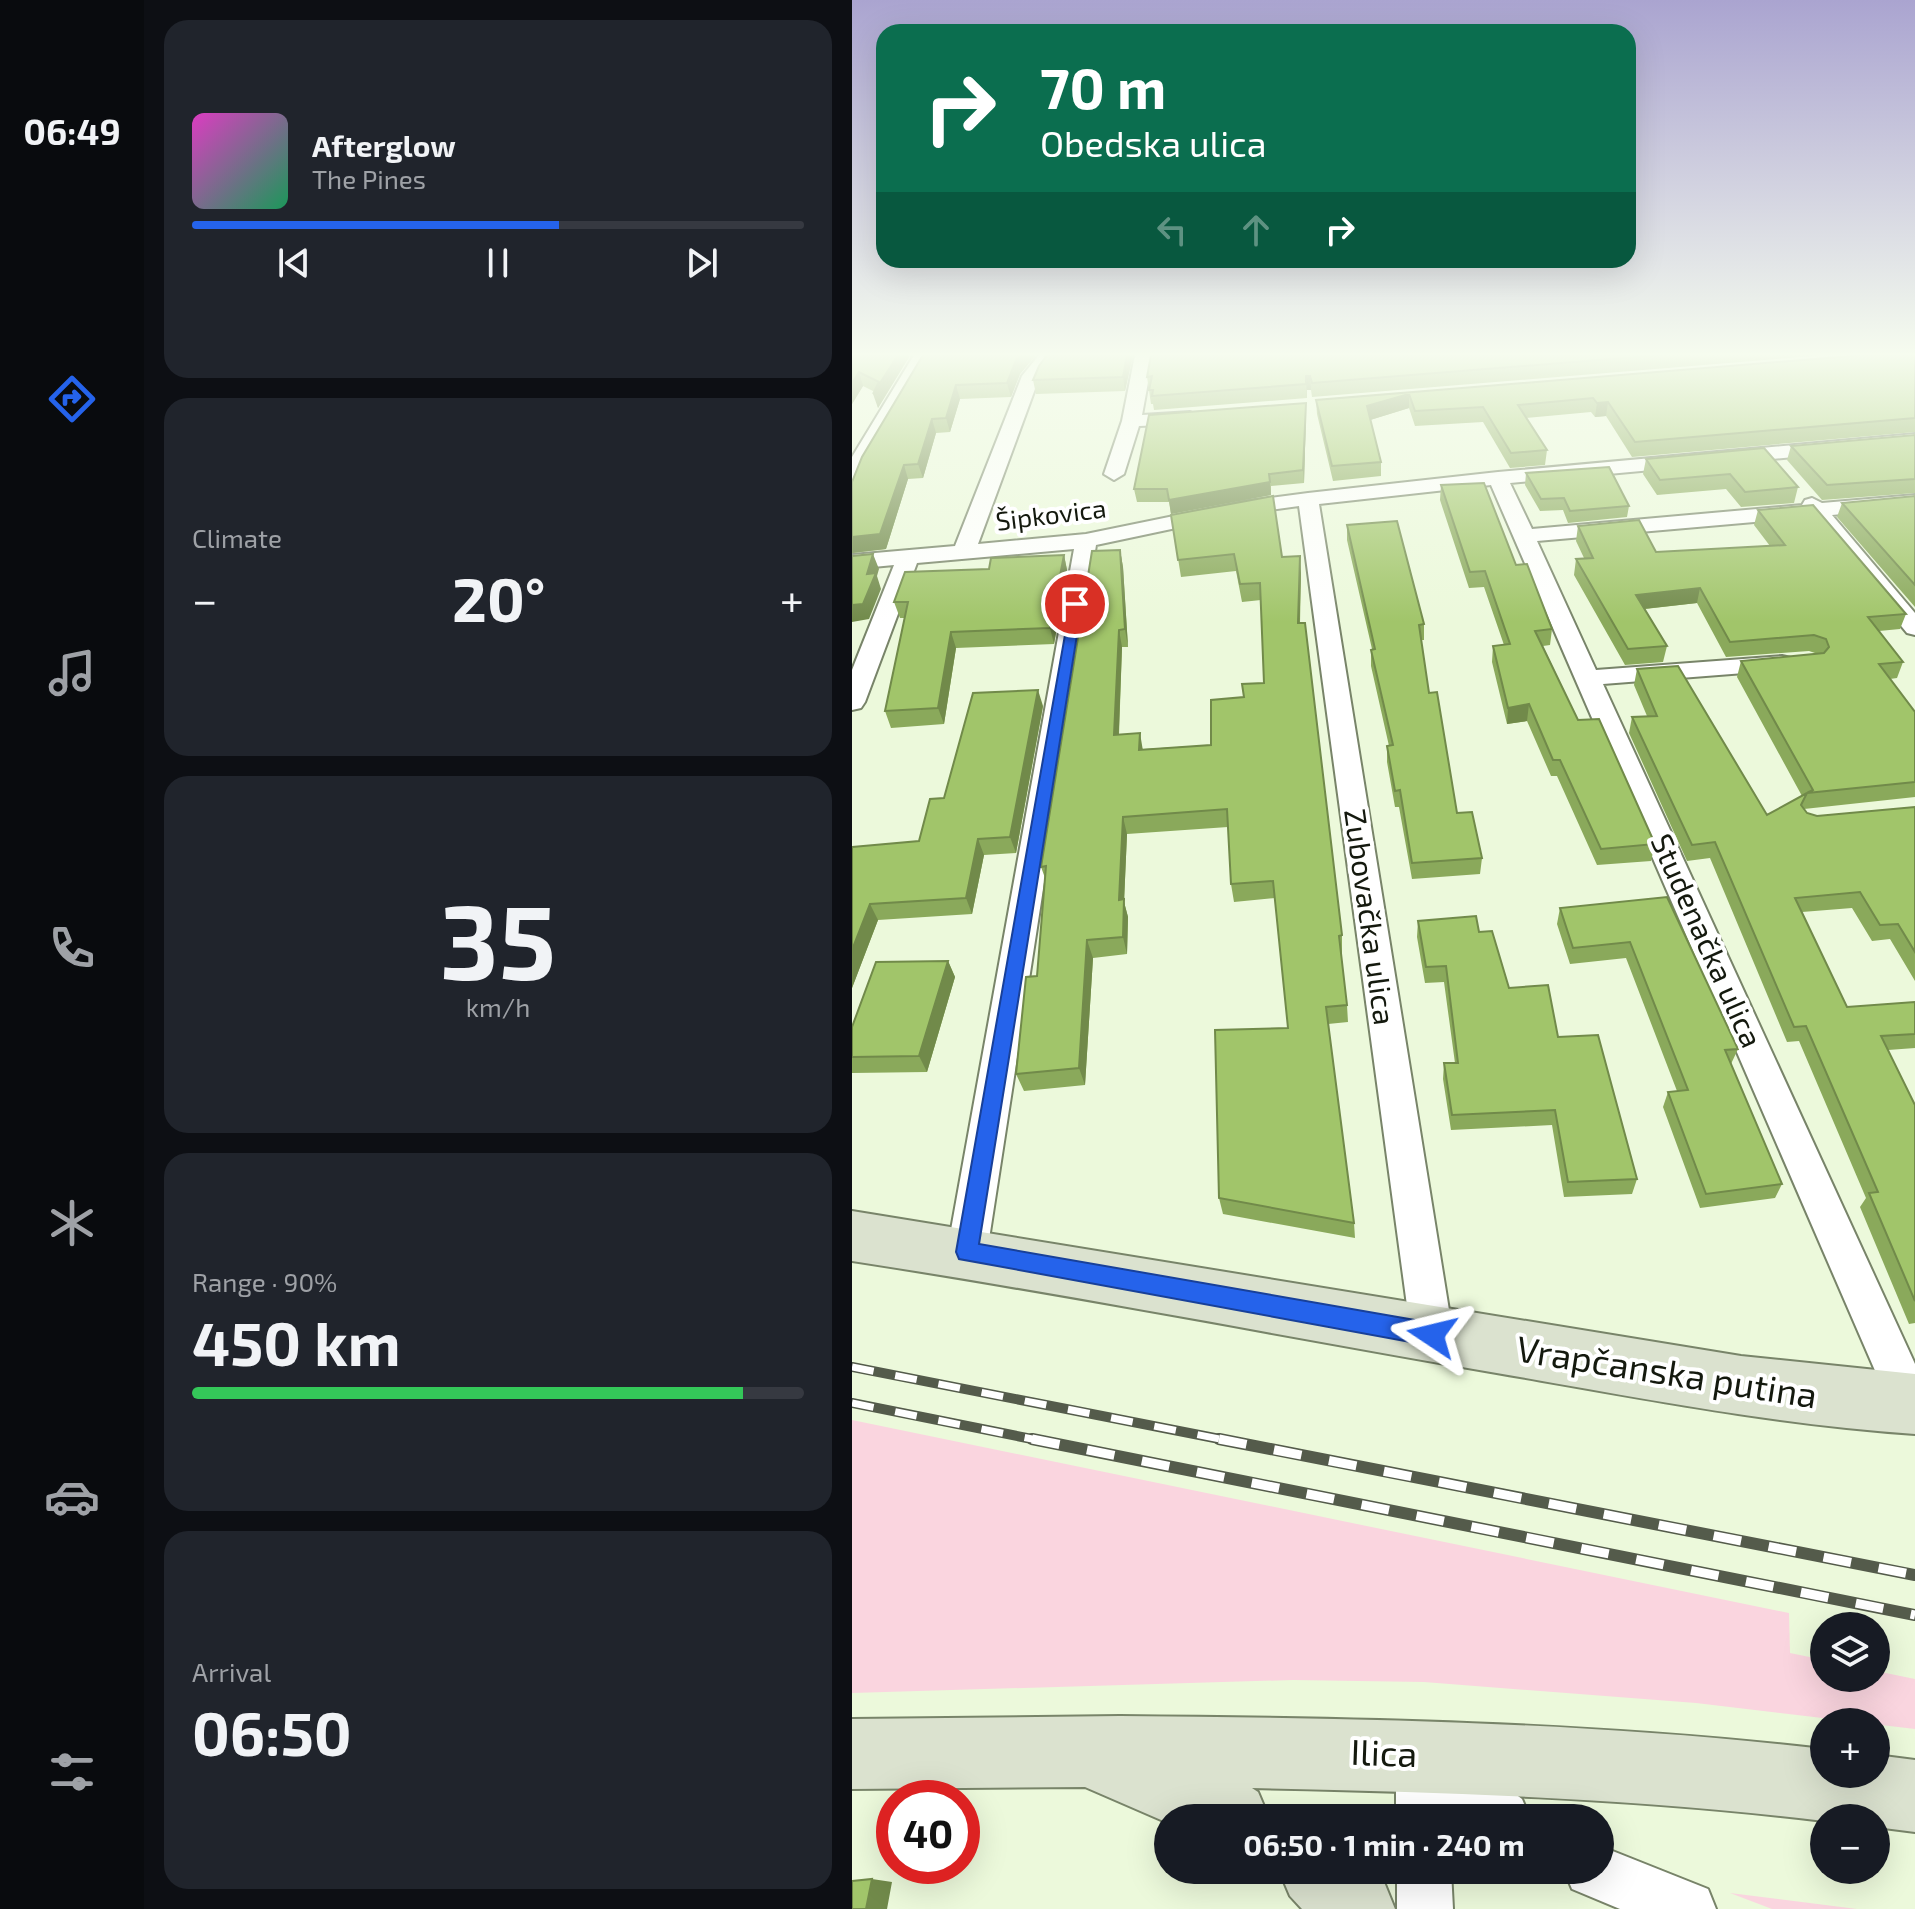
<!DOCTYPE html>
<html lang="en">
<head>
<meta charset="utf-8">
<style>
  body { margin:0; font-family:"Exo 2",sans-serif; background:#20242c; color:#f1f3f6; height:100vh; display:flex; flex-direction:column; font-size:30px; white-space:nowrap }
  * { box-sizing:border-box; margin:0 }
  p { font-size:26px; color:#9ea1a6 }
  .icon { flex:none; width:44px; height:44px; fill:none; stroke:currentColor; stroke-width:2; stroke-linecap:round; stroke-linejoin:round }
  .map { position:relative; flex:1; overflow:hidden }
  .details { display:flex; flex-direction:column; gap:20px; padding:20px; background:#0d0f14; width:708px }
  .details>* { flex:none }
  .guide { position:absolute; left:24px; top:24px; width:760px; height:244px; border-radius:24px; box-shadow:0 8px 32px #0002; background:#0b6e4f; color:#fff; overflow:hidden }
  .tools { position:absolute; left:958px; top:1612px; display:grid; gap:16px }
  .tools a { display:grid; place-items:center; width:80px; height:80px; border-radius:50%; background:#171b24; box-shadow:0 8px 32px #0002; font-size:40px }
  .speed { position:absolute; left:24px; top:1780px; display:flex; gap:16px; font-size:40px; font-weight:700; text-align:center }
  .speed>* { display:grid; place-content:center; width:104px; height:104px; border-radius:50%; background:#171b24; box-shadow:0 8px 32px #0002; line-height:1 }
  .speed .limit { border:12px solid #d22; background:#fff; color:#111 }
  .pin { position:absolute; display:grid; place-items:center; width:68px; height:68px; color:#fff; margin:-34px; border:4px solid #fff; border-radius:50%; box-shadow:0 2px 8px #0007 }
  .me { position:absolute; width:88px; margin:-44px; rotate:280deg; stroke-linejoin:round; filter:drop-shadow(0 0 6px #0008) }
  .turn { display:flex; align-items:center; gap:28px; height:168px; padding:0 32px; font-size:36px }
  .turn .icon { width:104px; height:104px; stroke-width:2.5 }
  .turn b { display:block; font-size:56px; line-height:68px }
  .lanes { display:flex; align-items:center; height:76px; padding:0 32px; background:#0003; justify-content:center; gap:40px; direction:ltr }
  .lanes .off { opacity:.35 }
  .big { font-size:60px; font-weight:700; line-height:1.1 }
  .details .widget { flex:1; display:flex; flex-direction:column; justify-content:center; gap:12px; min-width:0; padding:0 28px; border-radius:24px; background:#20242c }
  .details .dial { align-items:center; gap:0 }
  .dial b { font-size:104px; line-height:1 }
  .song { display:flex; align-items:center; gap:24px }
  .cover { width:96px; height:96px; border-radius:12px; background:linear-gradient(135deg,hsl(310 70% 55%),hsl(150 70% 35%)) }
  .played { height:8px; border-radius:4px; background:linear-gradient(90deg,#2563eb 60%,#363941 60%) }
  .keys { display:flex; justify-content:space-around; direction:ltr }
  .heat { display:flex; justify-content:space-between; align-items:center; font-size:44px; direction:ltr }
  .charge { height:12px; border-radius:6px; background:linear-gradient(90deg,#34c759 90%,#363941 0) }
  .trip { position:absolute; left:302px; top:1804px; width:460px; height:80px; border-radius:40px; background:#171b24; box-shadow:0 8px 32px #0002; font-weight:700; line-height:80px; text-align:center }
  main { display:flex; flex:1; min-height:0 }
  .dock { display:flex; flex-direction:column; width:144px; justify-content:space-around; align-items:center; background:#090b0e; color:#9ea1a6 }
  .dock .icon { width:56px; height:56px }
  .dock .on { color:#2563eb }
  .dock b { font-size:36px; color:#f1f3f6 }
  .map>svg:first-child { display:block }
  .green { fill:#fad5df }
  .lines { fill:none; stroke-linecap:round; stroke-linejoin:round }
  .street-casing { stroke:#788469; stroke-width:4 }
  .secondary-casing { stroke:#788469; stroke-width:4 }
  .street { fill:#fff; fill-rule:evenodd }
  .secondary { fill:#dbe2cf; fill-rule:evenodd }
  .rail-far1-casing { stroke:#545b4b; stroke-width:10 }
  .rail-casing { stroke:#545b4b; stroke-width:12 }
  .rail-far1 { stroke:#fff; stroke-width:7; stroke-dasharray:22; stroke-linecap:butt }
  .rail { stroke:#fff; stroke-width:9; stroke-dasharray:28; stroke-linecap:butt }
  .wall { fill:#8aa95b }
  .shaded-wall { fill:#718a4a }
  .building { fill:#a1c56a; stroke:#718a4a; stroke-width:2 }
  .route { fill:#2563eb; stroke:#184099; stroke-width:2 }
  .labels { text-anchor:middle; stroke-width:8; stroke-linejoin:round; paint-order:stroke }
  .far-street-label { font-size:26px; fill:#14190e; stroke:#fff }
  .street-label { font-size:30px; fill:#14190e; stroke:#fff }
  .near-street-label { font-size:36px; fill:#14190e; stroke:#fff }
</style>
</head>
<body>
<main>
<nav class="dock">
<b>06:49</b>
<svg class="icon on" aria-label="directions" viewBox="0 0 24 24"><path d="M12 3l9 9-9 9-9-9zM9 14v-3h6M13 9l2 2-2 2"/></svg>
<svg class="icon" aria-label="music" viewBox="0 0 24 24"><path d="M9 18V5l10-2v13"/><circle cx="6" cy="18" r="3"/><circle cx="16" cy="16" r="3"/></svg>
<svg class="icon" aria-label="phone" viewBox="0 0 24 24"><path d="M5 4h4l2 5-3 2q2 4 5 5l2-3 5 2v4C11 20 4 13 5 4z"/></svg>
<svg class="icon" aria-label="climate" viewBox="0 0 24 24"><path d="M12 3v18M4 7l16 10M4 17L20 7"/></svg>
<svg class="icon" aria-label="car" viewBox="0 0 24 24"><path d="M5 17H2v-5l4-1 3-4h7l3 4 3 1v5h-3M9 17h6M6 11h13"/><circle cx="7" cy="17" r="2"/><circle cx="17" cy="17" r="2"/></svg>
<svg class="icon" aria-label="filters" viewBox="0 0 24 24"><path d="M4 7h16M4 17h16"/><circle cx="9" cy="7" r="2"/><circle cx="15" cy="17" r="2"/></svg>
</nav>
<section class="details">
<div class="widget">
<div class="song"><i class="cover"></i><div><b>Afterglow</b><p>The Pines</p></div></div>
<div class="played"></div>
<div class="keys"><svg class="icon" aria-label="previous" viewBox="0 0 24 24"><path d="M18 5L8 12l10 7zM5 5v14"/></svg><svg class="icon" aria-label="pause" viewBox="0 0 24 24"><path d="M8 5v14M16 5v14"/></svg><svg class="icon" aria-label="next" viewBox="0 0 24 24"><path d="M6 5l10 7-10 7zM19 5v14"/></svg></div>
</div>
<div class="widget"><p>Climate</p>
<div class="heat"><a>−</a><b class="big">20°</b><a>+</a></div>
</div>
<div class="widget dial"><b>35</b><p>km/h</p></div>
<div class="widget"><p>Range · 90%</p><b class="big">450 km</b><div class="charge"></div></div>
<div class="widget"><p>Arrival</p><b class="big">06:50</b></div>
</section>
<div class="map">
<svg width="1063" height="1909" viewBox="0 0 1063 1909">
  <rect width="100%" height="100%" fill="#ecf9db"/>
  <!-- green -->
  <path class="green" d="M 0,1420 L 937,1613 L 938,1653 L 972,1660 L 972,1678 L 1024,1678 L 1024,1671 L 1063,1679 L 1063,1729 L 844,1703 L 572,1682 L 441,1680 L 0,1693 Z
    M 878,1893 L 1005,1909 L 920,1909 Z"/>
  <g class="lines">
    <!-- street casing -->
    <g class="street-casing">
      <path id="street" d="M 62,355 L 80,355 L 10,474 L 0,480 L 0,457 Z
        M 187,355 L 205,355 L 187,378 L 126,544 L 234,534 L 395,501 L 456,493 L 646,472 L 1063,434 L 1063,446 L 658,483 L 680,529 L 950,505 L 953,500 L 960,498 L 970,503 L 1063,495 L 1063,507 L 980,515 L 1063,613 L 1063,635 L 1055,633 L 959,517 L 685,541 L 744,670 L 930,656 L 939,658 L 942,663 L 939,668 L 930,670 L 751,684 L 1063,1364 L 1063,1424 L 1059,1426 L 1044,1419 L 639,485 L 467,504 L 601,1335 L 595,1349 L 580,1355 L 565,1349 L 559,1335 L 447,506 L 395,513 L 244,545 L 135,1252 L 129,1265 L 115,1270 L 101,1265 L 95,1252 L 222,549 L 65,563 L 13,702 L 9,708 L 0,710 L 0,670 L 42,565 L 0,569 L 0,555 L 103,546 L 170,376 Z
        M 283,355 L 301,355 L 290,415 L 338,412 L 347,418 L 338,424 L 287,426 L 272,474 L 262,480 L 252,474 L 270,421 Z
        M 570,1728 L 588,1736 L 592,1745 L 606,1751 L 670,1799 L 678,1818 L 608,1818 L 597,1809 L 598,1818 L 544,1818 L 544,1754 L 552,1736 Z
        M 748,1846 L 856,1889 L 864,1909 L 768,1909 L 720,1889 L 712,1870 L 748,1870 Z
        M 545,1870 L 599,1870 L 601,1909 L 545,1909 Z"/>
    </g>
    <!-- secondary casing -->
    <g class="secondary-casing">
      <path id="secondary" d="M 0,1211 L 889,1356 L 1063,1374 L 1063,1434 C 930,1425 799,1400 668,1377 C 445,1339 223,1295 0,1261 Z
        M 268,1716 C 503,1718 738,1722 972,1749 L 972,1774 L 1024,1774 L 1024,1755 L 1063,1760 L 1063,1832 L 1024,1827 L 1024,1818 L 972,1818 L 972,1821 C 782,1798 591,1792 400,1788 L 406,1792 L 417,1818 L 316,1818 L 316,1823 L 233,1787 L 0,1789 L 0,1719 Z
        M 427,1870 L 519,1870 L 532,1882 L 543,1909 L 450,1909 L 438,1896 Z"/>
    </g>
    <!-- street -->
    <use href="#street" class="street"/>
    <!-- secondary -->
    <use href="#secondary" class="secondary"/>
    <!-- rail-far1 casing -->
    <g class="rail-far1-casing">
      <path id="rail-far1" d="M 0,1367 L 378,1441
        M 0,1403 L 190,1441"/>
    </g>
    <!-- rail casing -->
    <g class="rail-casing">
      <path id="rail" d="M 180,1439 L 1063,1615
        M 367,1439 L 1063,1575"/>
    </g>
    <!-- rail-far1 -->
    <use href="#rail-far1" class="rail-far1"/>
    <!-- rail -->
    <use href="#rail" class="rail"/>
  </g>
  <!-- wall -->
  <path class="wall" d="M 0,355 L 57,357 L 26,408 L 23,392 L 11,386 L 0,404 Z
    M 71,355 L 184,355 L 168,374 L 159,397 L 108,399 L 98,432 L 84,433 L 71,478 L 56,479 L 34,549 L 0,553 L 0,482 Z
    M 281,355 L 273,391 L 184,394 L 181,380 Z
    M 299,355 L 973,355 L 460,397 L 459,390 L 455,390 L 455,398 L 302,410 L 301,404 L 299,404 L 295,377 Z
    M 1063,355 L 1063,432 L 780,457 L 754,416 L 743,417 L 739,412 L 674,418 L 695,450 L 693,465 L 658,468 L 631,422 L 563,426 L 557,408 L 518,420 L 529,462 L 529,476 L 481,481 L 465,414 L 464,400 Z
    M 454,415 L 452,483 L 419,486 L 419,495 L 319,514 L 317,502 L 285,502 L 282,489 Z
    M 1063,435 L 1063,493 L 970,500 L 935,460 L 939,446 Z
    M 912,448 L 946,487 L 942,503 L 889,507 L 874,489 L 805,495 L 791,474 L 794,459 Z
    M 674,473 L 777,506 L 775,517 L 716,523 L 711,510 L 688,511 L 673,485 Z
    M 589,485 L 664,565 L 700,629 L 698,645 L 691,646 L 726,720 L 803,844 L 799,861 L 745,865 L 705,776 L 699,776 L 675,721 L 655,724 L 640,662 L 641,646 L 652,645 L 632,587 L 617,588 L 588,500 Z
    M 1063,496 L 1063,607 L 985,517 L 990,503 Z
    M 906,510 L 1054,614 L 1048,629 L 1027,631 L 1051,662 L 1045,678 L 1038,679 L 1063,712 L 1063,797 L 952,809 L 955,813 L 965,816 L 1063,807 L 1063,981 L 1038,939 L 1020,941 L 1000,908 L 950,912 L 995,1007 L 1063,1002 L 1063,1048 L 1036,1050 L 1063,1105 L 1063,1323 L 1057,1324 L 1008,1207 L 1014,1198 L 947,1041 L 935,1042 L 858,858 L 835,861 L 777,733 L 780,717 L 795,716 L 782,685 L 785,669 L 915,815 L 950,796 L 885,677 L 889,661 L 966,654 L 957,651 L 874,657 L 845,603 L 793,609 L 815,646 L 811,662 L 773,665 L 722,575 L 724,559 L 732,558 L 724,541 L 726,526 L 804,552 L 918,546 L 902,525 Z
    M 319,515 L 430,557 L 449,573 L 448,623 L 490,935 L 490,953 L 489,953 L 495,1005 L 496,1022 L 476,1024 L 502,1223 L 503,1238 L 371,1214 L 367,1198 L 436,1028 L 423,898 L 382,902 L 379,884 L 376,827 L 275,834 L 272,902 L 276,917 L 275,954 L 241,958 L 233,1085 L 172,1091 L 164,1074 L 185,976 L 193,878 L 189,867 L 268,550 L 271,567 L 276,647 L 270,647 L 267,735 L 291,749 L 359,745 L 392,697 L 412,683 L 409,600 L 390,602 L 384,571 L 329,577 Z
    M 495,525 L 572,624 L 572,640 L 569,640 L 577,693 L 605,813 L 630,858 L 628,874 L 560,879 L 547,807 L 543,807 L 535,762 L 535,746 L 537,746 L 519,666 L 519,650 L 520,649 L 495,540 Z
    M 212,555 L 215,570 L 202,644 L 104,648 L 92,724 L 39,728 L 33,711 L 53,618 L 48,618 L 42,602 L 137,569 Z
    M 191,706 L 164,853 L 132,855 L 120,914 L 26,920 L 0,988 L 0,847 L 67,841 L 92,798 Z
    M 815,897 L 886,1049 L 879,1064 L 930,1184 L 923,1198 L 848,1208 L 811,1107 L 816,1092 L 825,1091 L 774,958 L 718,964 L 705,924 L 708,908 Z
    M 566,921 L 627,932 L 657,988 L 706,1037 L 785,1179 L 780,1194 L 712,1197 L 700,1125 L 599,1130 L 591,1079 L 592,1063 L 603,1063 L 592,982 L 573,983 L 565,937 Z
    M 96,961 L 103,977 L 75,1072 L 0,1073 L 0,1027 Z"/>
  <!-- shaded-wall -->
  <path class="shaded-wall" d="M 46,355 L 57,355 L 57,357 L 26,408 L 21,394 Z
    M 169,355 L 184,355 L 168,374 L 159,397 L 155,383 L 164,360 Z
    M 275,355 L 281,355 L 273,391 L 271,377 Z
    M 7,372 L 11,386 L 0,404 L 0,383 Z
    M 454,376 L 458,376 L 459,390 L 455,390 L 455,398 Z
    M 104,385 L 108,399 L 98,432 L 94,418 Z
    M 557,394 L 557,408 L 515,421 L 515,406 Z
    M 756,402 L 754,416 L 743,417 L 745,403 Z
    M 454,403 L 454,415 L 452,483 L 451,470 Z
    M 80,419 L 84,433 L 71,478 L 66,464 Z
    M 52,465 L 56,479 L 34,549 L 0,553 L 0,537 Z
    M 418,482 L 419,495 L 319,514 L 317,500 Z
    M 268,550 L 271,567 L 276,647 L 273,629 Z
    M 21,554 L 27,569 L 25,576 L 29,589 L 17,619 L 0,622 L 0,605 L 15,574 Z
    M 212,555 L 215,570 L 202,644 L 198,628 Z
    M 448,556 L 449,573 L 447,640 L 446,623 Z
    M 848,588 L 845,603 L 782,610 L 784,595 Z
    M 267,630 L 270,647 L 266,753 L 262,735 Z
    M 99,632 L 104,648 L 92,724 L 86,708 Z
    M 186,690 L 191,706 L 164,853 L 158,837 Z
    M 677,704 L 675,721 L 655,724 L 656,708 Z
    M 288,733 L 291,751 L 287,750 Z
    M 271,817 L 275,834 L 272,902 L 276,917 L 275,954 L 271,937 L 267,900 Z
    M 126,839 L 132,855 L 120,914 L 114,898 Z
    M 18,904 L 26,920 L 0,988 L 0,950 Z
    M 235,940 L 241,958 L 233,1085 L 227,1068 Z
    M 96,961 L 103,977 L 75,1072 L 67,1056 Z
    M 20,1879 L 40,1882 L 35,1909 L 14,1909 Z"/>
  <!-- building -->
  <path class="building" d="M 0,355 L 46,355 L 21,394 L 27,382 L 7,372 L 0,383 Z
    M 71,355 L 169,355 L 164,360 L 155,383 L 104,385 L 94,418 L 80,419 L 66,464 L 52,465 L 28,534 L 0,537 L 0,482 L 10,457 Z
    M 195,355 L 275,355 L 271,377 L 181,380 L 187,366 Z
    M 299,355 L 809,355 L 460,383 L 458,376 L 454,376 L 454,384 L 300,396 L 301,390 L 297,390 L 300,376 L 295,377 Z
    M 1011,355 L 1063,355 L 1063,418 L 783,442 L 756,402 L 745,403 L 741,398 L 666,405 L 695,450 L 659,453 L 631,407 L 563,411 L 557,394 L 515,406 L 529,462 L 480,466 L 464,400 Z
    M 454,403 L 451,470 L 417,474 L 418,482 L 317,500 L 315,489 L 282,489 L 297,415 Z
    M 1063,435 L 1063,479 L 975,485 L 939,446 Z
    M 912,448 L 946,487 L 893,492 L 878,474 L 808,480 L 794,459 Z
    M 757,467 L 777,506 L 718,511 L 712,498 L 689,499 L 674,473 Z
    M 632,483 L 664,565 L 675,564 L 700,629 L 683,631 L 726,720 L 747,719 L 803,844 L 749,849 L 708,760 L 701,760 L 677,704 L 656,708 L 641,646 L 658,644 L 633,571 L 618,572 L 589,485 Z
    M 421,496 L 430,557 L 448,556 L 446,623 L 453,623 L 490,935 L 487,936 L 495,1005 L 474,1007 L 502,1223 L 367,1198 L 363,1030 L 436,1028 L 421,881 L 379,884 L 375,809 L 271,817 L 267,900 L 272,899 L 271,937 L 235,940 L 227,1068 L 164,1074 L 174,977 L 185,976 L 194,866 L 189,867 L 240,551 L 268,550 L 273,629 L 267,630 L 262,735 L 288,733 L 287,750 L 359,745 L 359,700 L 392,697 L 390,684 L 412,683 L 408,583 L 388,584 L 382,554 L 326,560 L 319,515 Z
    M 1063,496 L 1063,585 L 990,503 Z
    M 961,505 L 1054,614 L 1016,617 L 1051,662 L 1027,664 L 1063,712 L 1063,782 L 955,793 L 961,790 L 889,661 L 972,653 L 977,647 L 974,639 L 962,635 L 878,642 L 848,588 L 784,595 L 815,646 L 776,649 L 724,559 L 741,558 L 726,526 L 787,520 L 804,552 L 933,545 L 906,510 Z
    M 545,521 L 572,624 L 567,625 L 577,693 L 585,692 L 605,813 L 620,812 L 630,858 L 560,863 L 548,790 L 543,791 L 535,746 L 541,745 L 519,650 L 523,649 L 495,525 Z
    M 21,554 L 15,574 L 24,573 L 11,604 L 0,605 L 0,556 Z
    M 212,555 L 198,628 L 99,632 L 86,708 L 33,711 L 56,602 L 42,602 L 53,572 L 137,569 L 139,558 Z
    M 826,666 L 915,815 L 955,793 L 949,805 L 955,813 L 965,816 L 1063,807 L 1063,952 L 1046,924 L 1028,925 L 1008,892 L 943,898 L 995,1007 L 1063,1002 L 1063,1034 L 1029,1036 L 1063,1105 L 1063,1301 L 1017,1193 L 1026,1192 L 954,1026 L 942,1027 L 863,842 L 840,845 L 780,717 L 805,716 L 785,669 Z
    M 186,690 L 158,837 L 126,839 L 114,898 L 18,904 L 0,950 L 0,847 L 67,841 L 78,799 L 92,798 L 121,693 Z
    M 815,897 L 886,1049 L 873,1050 L 930,1184 L 854,1194 L 816,1092 L 836,1090 L 778,942 L 721,948 L 708,908 Z
    M 624,916 L 627,932 L 640,931 L 657,988 L 696,985 L 706,1037 L 746,1035 L 785,1179 L 716,1182 L 703,1110 L 600,1115 L 592,1063 L 606,1063 L 594,966 L 574,967 L 566,921 Z
    M 96,961 L 67,1056 L 0,1057 L 0,1027 L 24,962 Z
    M 20,1879 L 14,1909 L 0,1909 L 0,1881 Z"/>
  <!-- sky -->
  <linearGradient id="sky" x2="0" y2="1"><stop stop-color="#aaa4d0"/><stop offset="0.57" stop-color="#f6fcef"/><stop offset="1" stop-color="#f6fcef" stop-opacity="0"/></linearGradient>
  <rect width="1063" height="622" fill="url(#sky)"/>
  <!-- route -->
  <path class="route" d="M 219,601 L 230,604 L 127,1244 L 580,1323 L 588,1327 L 592,1335 L 588,1343 L 580,1346 L 107,1259 L 104,1252 Z"/>
  <g class="labels">
    <!-- far-street labels -->
    <g class="far-street-label">
      <text transform="translate(199 515) rotate(-7)" y="9">Šipkovica</text>
    </g>
    <!-- street labels -->
    <g class="street-label">
      <text transform="translate(517 917) rotate(82)" y="10">Zubovačka ulica</text>
      <text transform="translate(854 941) rotate(66)" y="10">Studenačka ulica</text>
    </g>
    <!-- near-street labels -->
    <g class="near-street-label">
      <text transform="translate(815 1372) rotate(9)" y="13">Vrapčanska putina</text>
      <text transform="translate(532 1753) rotate(2)" y="13">Ilica</text>
    </g>
  </g>
</svg>
<div class="tools">
<a><svg class="icon" aria-label="layers" viewBox="0 0 24 24"><path d="M12 4l9 5-9 5-9-5zM3 14l9 5 9-5"/></svg></a>
<a>+</a>
<a>−</a>
</div>
<div class="speed"><div class="limit">40</div></div>
<div class="pin" style="left:223px;top:604px;background:#d93025"><svg class="icon" aria-label="arrive" viewBox="0 0 24 24"><path d="M6 21V4h12l-3 4 3 4H6"/></svg></div>
<svg class="me" style="left:580px;top:1335px" viewBox="-20 -20 40 40"><path d="M0-17L14 15 0 8-14 15z" fill="#2563eb" stroke="#fff" stroke-width="4"/></svg>
<div class="trip">06:50 · 1 min · 240 m</div>
<div class="guide">
<div class="turn"><svg class="icon" aria-label="right" viewBox="0 0 24 24"><path d="M7 20v-9h11M14 6l5 5-5 5"/></svg><div><b>70 m</b>Obedska ulica</div></div>
<div class="lanes"><svg class="icon off" aria-label="left" viewBox="0 0 24 24"><path d="M17 20v-9H6M10 6l-5 5 5 5"/></svg><svg class="icon off" aria-label="ahead" viewBox="0 0 24 24"><path d="M12 20V5M6 11l6-6 6 6"/></svg><svg class="icon" aria-label="right" viewBox="0 0 24 24"><path d="M7 20v-9h11M14 6l5 5-5 5"/></svg></div>
</div>
</div>
</main>
</body>
</html>
